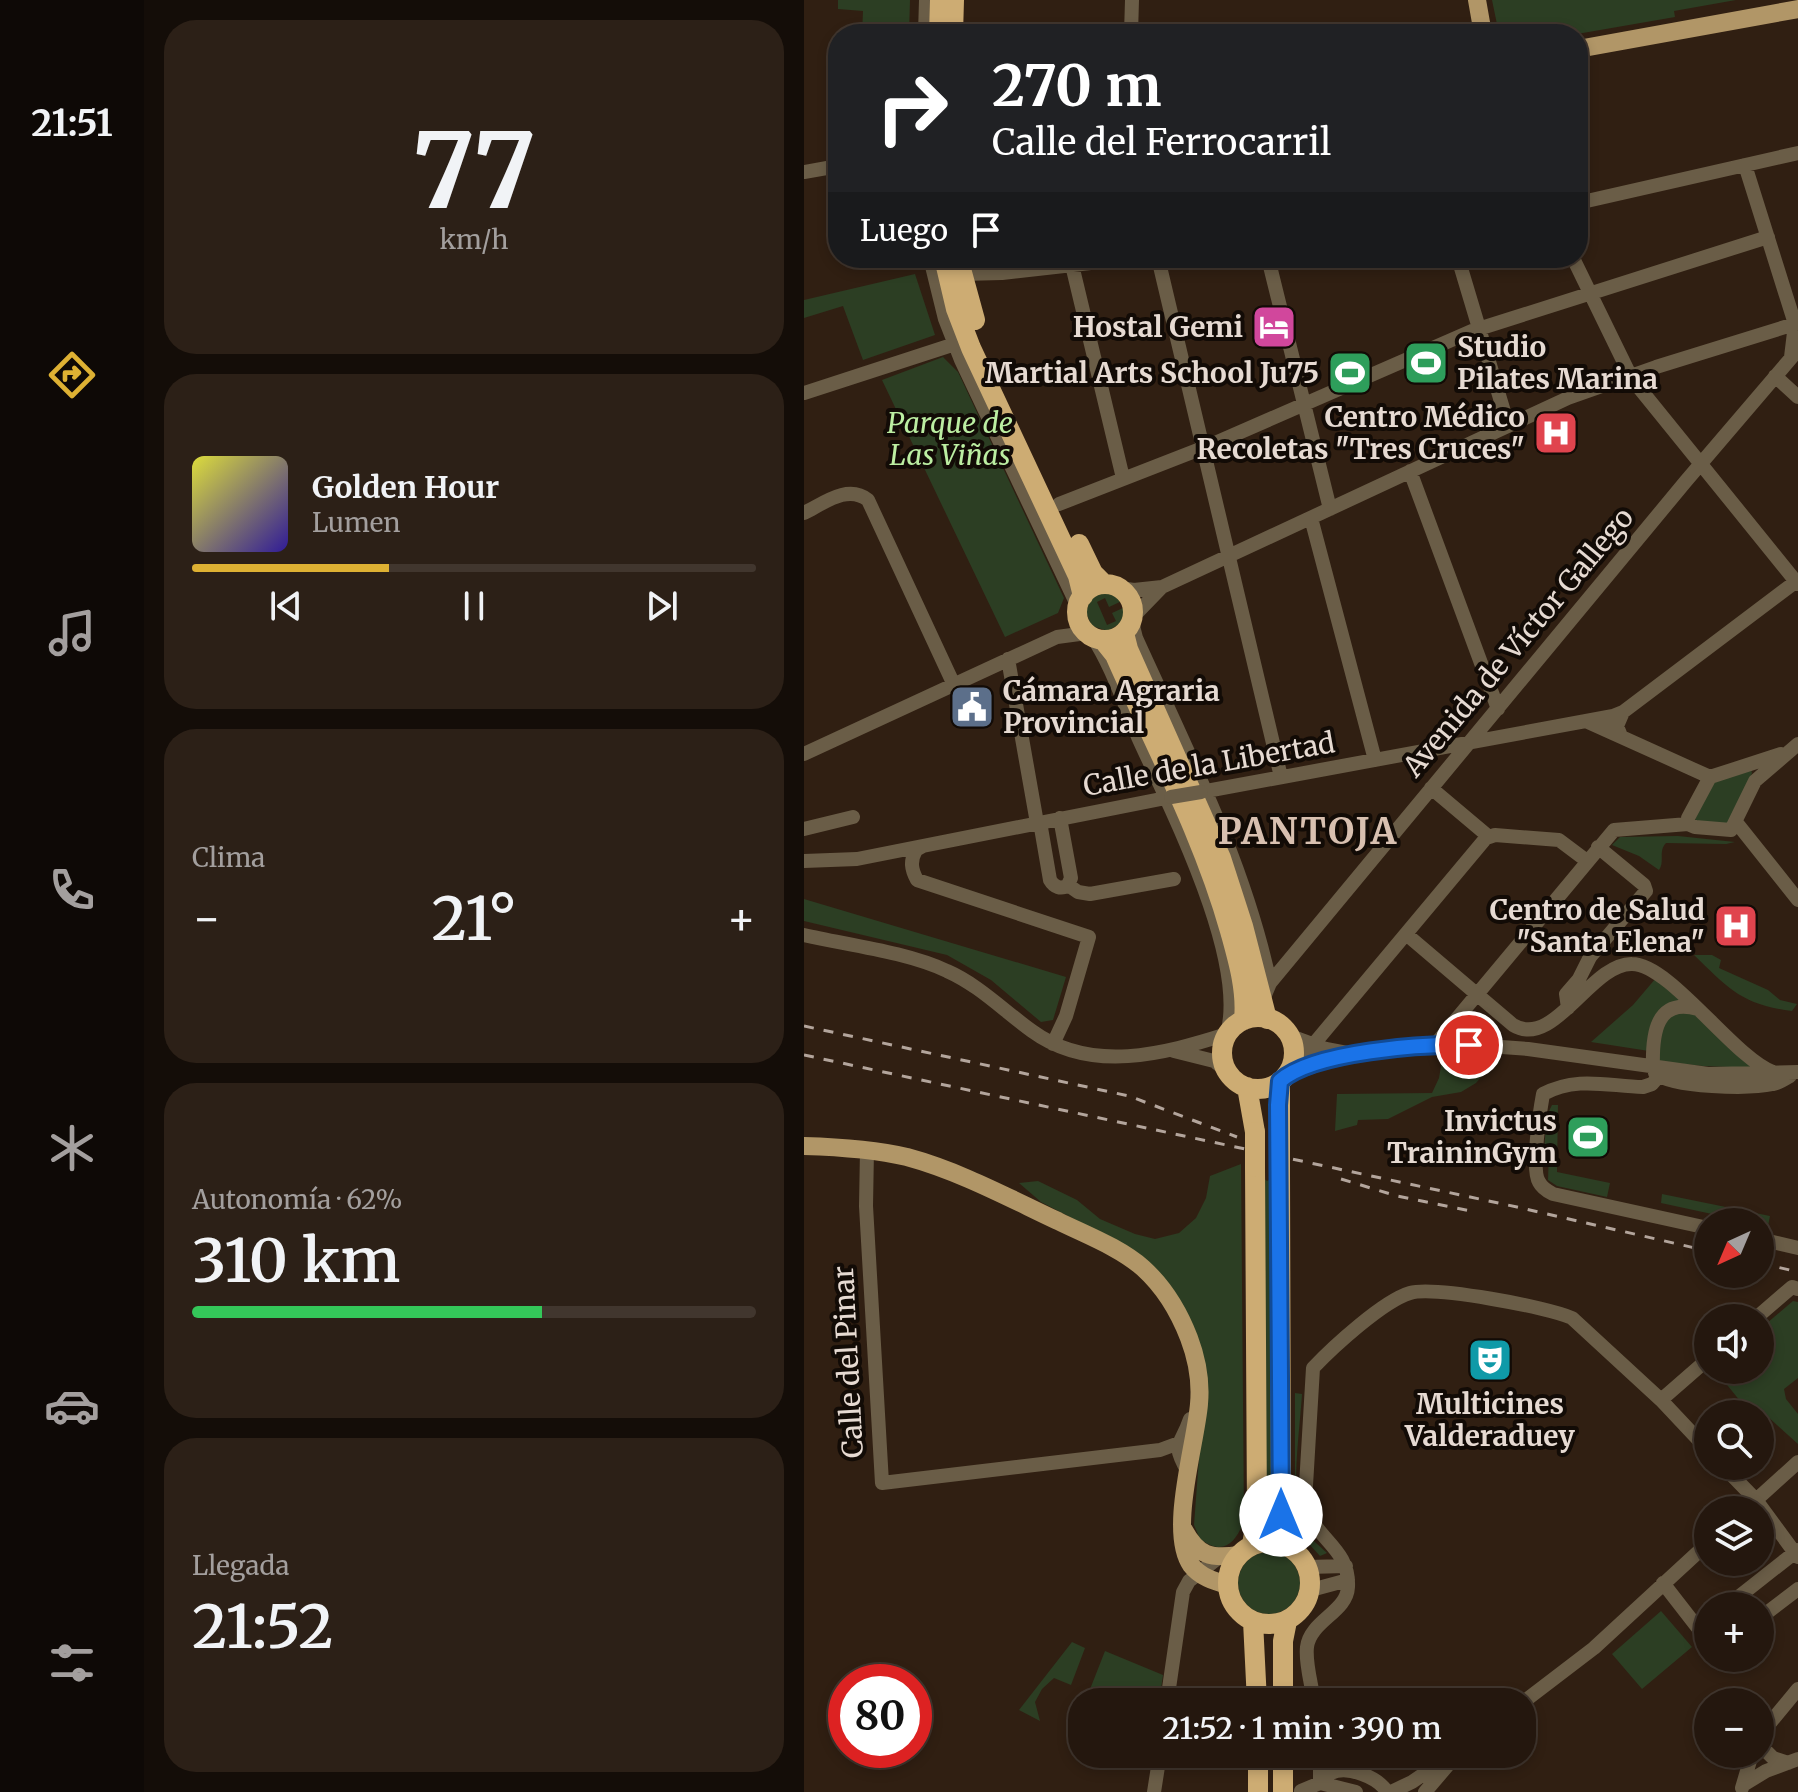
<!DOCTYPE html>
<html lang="es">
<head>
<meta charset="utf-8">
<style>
  body { margin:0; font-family:Merriweather,serif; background:#2c2017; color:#f1f3f6; height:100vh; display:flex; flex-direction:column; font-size:30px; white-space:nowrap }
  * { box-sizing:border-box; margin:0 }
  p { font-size:26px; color:#a39f9e }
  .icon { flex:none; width:44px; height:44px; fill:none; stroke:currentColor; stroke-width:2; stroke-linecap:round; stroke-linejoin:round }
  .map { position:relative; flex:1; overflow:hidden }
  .details { display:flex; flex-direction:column; gap:20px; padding:20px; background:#140d08; width:660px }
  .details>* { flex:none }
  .hud { position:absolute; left:24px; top:24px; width:760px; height:244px; border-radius:32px; box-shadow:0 4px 12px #0003,0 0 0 2px #41362e; background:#202124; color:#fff; overflow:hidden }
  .needle { width:52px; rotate:224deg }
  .tools { position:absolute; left:890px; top:1208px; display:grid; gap:16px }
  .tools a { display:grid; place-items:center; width:80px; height:80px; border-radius:50%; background:#24170e; box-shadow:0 4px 12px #0003,0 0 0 2px #41362e; font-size:40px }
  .speed { position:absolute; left:24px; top:1664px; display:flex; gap:16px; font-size:40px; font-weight:700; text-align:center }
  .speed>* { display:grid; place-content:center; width:104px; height:104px; border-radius:50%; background:#24170e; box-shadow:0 4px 12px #0003,0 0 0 2px #41362e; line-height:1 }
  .speed .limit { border:12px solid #d22; background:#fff; color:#111 }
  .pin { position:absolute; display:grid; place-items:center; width:68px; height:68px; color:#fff; margin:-34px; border:4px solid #fff; border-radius:50%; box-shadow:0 2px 8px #0007 }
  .me { position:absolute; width:88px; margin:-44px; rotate:0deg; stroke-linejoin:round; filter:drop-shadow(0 0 6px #0008) }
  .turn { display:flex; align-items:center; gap:28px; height:168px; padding:0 32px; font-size:36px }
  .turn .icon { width:104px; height:104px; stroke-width:2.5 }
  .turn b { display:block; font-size:56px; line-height:68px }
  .then { display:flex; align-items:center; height:76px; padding:0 32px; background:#0003; gap:16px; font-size:30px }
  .big { font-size:60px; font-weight:600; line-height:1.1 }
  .details .card { flex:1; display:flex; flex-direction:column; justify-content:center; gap:12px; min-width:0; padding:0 28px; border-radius:32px; background:#2c2017 }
  .details .dial { align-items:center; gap:0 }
  .dial b { font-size:104px; line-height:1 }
  .song { display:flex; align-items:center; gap:24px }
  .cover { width:96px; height:96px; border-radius:12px; background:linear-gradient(135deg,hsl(60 70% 55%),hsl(250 70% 35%)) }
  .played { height:8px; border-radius:4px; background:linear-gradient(90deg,#deb133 35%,#41362e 35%) }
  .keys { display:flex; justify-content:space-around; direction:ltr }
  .heat { display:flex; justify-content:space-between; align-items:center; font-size:44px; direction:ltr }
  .charge { height:12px; border-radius:6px; background:linear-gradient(90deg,#34c759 62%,#41362e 0) }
  .trip { position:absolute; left:264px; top:1688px; width:468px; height:80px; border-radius:32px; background:#24170e; box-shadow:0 4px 12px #0003,0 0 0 2px #41362e; font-weight:600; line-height:80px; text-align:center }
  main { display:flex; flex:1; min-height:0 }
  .tabs { display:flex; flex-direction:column; width:144px; justify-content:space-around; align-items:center; background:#0e0906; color:#a39f9e }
  .tabs .icon { width:56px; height:56px }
  .tabs .on { color:#deb133 }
  .tabs b { font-size:36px; color:#f1f3f6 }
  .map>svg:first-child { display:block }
  .green { fill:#2c3e23 }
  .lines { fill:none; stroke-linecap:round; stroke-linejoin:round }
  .minor { stroke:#6a5d47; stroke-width:14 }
  .major { stroke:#b19667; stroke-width:18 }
  .highway { stroke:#cdac73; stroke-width:20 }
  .rail { stroke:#b3a59c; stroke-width:3; stroke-dasharray:10 10; stroke-linecap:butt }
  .minor-bridge { stroke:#6a5d47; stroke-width:14 }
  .highway-bridge { stroke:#cdac73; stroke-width:20 }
  .route-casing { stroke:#114b97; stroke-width:20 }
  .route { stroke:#1a73e8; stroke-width:14 }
  .labels { text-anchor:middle; stroke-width:8; stroke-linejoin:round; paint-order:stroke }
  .poi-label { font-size:28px; font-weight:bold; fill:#e6dad2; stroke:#120b06; text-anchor:end }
  .park-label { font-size:28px; font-style:italic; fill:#bceea2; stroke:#120b06 }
  .street-label { font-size:28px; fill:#e6dad2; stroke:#120b06 }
  .district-label { font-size:36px; font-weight:bold; letter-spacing:2px; fill:#d8c0b0; stroke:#120b06 }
</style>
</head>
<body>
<main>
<nav class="tabs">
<b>21:51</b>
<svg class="icon on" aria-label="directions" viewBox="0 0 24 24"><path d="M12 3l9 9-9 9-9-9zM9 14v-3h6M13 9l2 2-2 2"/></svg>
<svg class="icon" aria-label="music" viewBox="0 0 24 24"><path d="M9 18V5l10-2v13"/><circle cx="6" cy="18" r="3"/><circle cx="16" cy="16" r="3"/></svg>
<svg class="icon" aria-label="phone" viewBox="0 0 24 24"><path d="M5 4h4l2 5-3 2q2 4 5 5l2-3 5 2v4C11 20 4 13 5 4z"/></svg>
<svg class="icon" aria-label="climate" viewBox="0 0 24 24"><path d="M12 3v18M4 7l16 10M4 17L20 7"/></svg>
<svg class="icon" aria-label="car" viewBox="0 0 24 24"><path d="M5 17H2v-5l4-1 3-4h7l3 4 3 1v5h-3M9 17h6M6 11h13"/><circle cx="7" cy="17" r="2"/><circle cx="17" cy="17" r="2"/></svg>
<svg class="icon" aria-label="filters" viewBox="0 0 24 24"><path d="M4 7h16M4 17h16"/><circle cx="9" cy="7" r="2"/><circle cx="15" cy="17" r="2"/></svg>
</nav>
<section class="details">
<div class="card dial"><b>77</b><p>km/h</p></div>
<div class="card">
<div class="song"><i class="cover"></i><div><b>Golden Hour</b><p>Lumen</p></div></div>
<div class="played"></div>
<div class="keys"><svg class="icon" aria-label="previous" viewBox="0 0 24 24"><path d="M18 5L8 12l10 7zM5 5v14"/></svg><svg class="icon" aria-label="pause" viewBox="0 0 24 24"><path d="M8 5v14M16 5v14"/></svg><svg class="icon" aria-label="next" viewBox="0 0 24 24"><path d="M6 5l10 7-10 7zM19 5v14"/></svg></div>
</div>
<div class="card"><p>Clima</p>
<div class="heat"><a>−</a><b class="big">21°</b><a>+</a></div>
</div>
<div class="card"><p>Autonomía · 62%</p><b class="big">310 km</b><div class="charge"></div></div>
<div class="card"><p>Llegada</p><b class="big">21:52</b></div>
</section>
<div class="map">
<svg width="994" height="1792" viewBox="0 0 994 1792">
  <rect width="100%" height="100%" fill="#301f12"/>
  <!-- green -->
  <path class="green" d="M 34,0 L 106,0 L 105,34 L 58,34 L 59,11 L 34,9 Z
    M 688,0 L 932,0 L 870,11 L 871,17 L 773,34 L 695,34 Z
    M 111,274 L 131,335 L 59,360 L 39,306 L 0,318 L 0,300 Z
    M 139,357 L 154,372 L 260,598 L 254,613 L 201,637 L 78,380 Z
    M 299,592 L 309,593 L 318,601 L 305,607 L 301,598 L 293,602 L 303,625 L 312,621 L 308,613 L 321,607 L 318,622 L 304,631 L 288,626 L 282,613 L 286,599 Z
    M 947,769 L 948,773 L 928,823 L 893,824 L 890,816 L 908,782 Z
    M 874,836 L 931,842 L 922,844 L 862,843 C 854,851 861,862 855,870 L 835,856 L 808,845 L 816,837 Z
    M 0,899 L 262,977 L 249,1020 L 237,1022 L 187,980 L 143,955 L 0,921 Z
    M 890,955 L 908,955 L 917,960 L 915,968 L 964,990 L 976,1000 L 993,1004 L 988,1011 C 938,1005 924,988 890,955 Z
    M 852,978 L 881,1003 L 875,1003 L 845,1051 L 787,1042 L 829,1005 Z
    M 888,1011 L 950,1068 L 899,1066 L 852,1061 L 854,1035 L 864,1015 Z
    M 638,1060 L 696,1062 L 684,1069 L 672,1083 L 657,1092 L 628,1097 L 584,1119 L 554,1120 L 553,1125 L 531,1131 L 533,1094 L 628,1093 L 635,1078 Z
    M 748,1105 L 754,1105 L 753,1172 L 806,1183 L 803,1197 L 753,1186 L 744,1180 L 745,1151 L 740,1150 L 743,1115 Z
    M 437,1164 L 440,1521 C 431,1544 419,1556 396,1539 L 390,1525 L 401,1378 L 328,1249 L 237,1202 L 215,1183 L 234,1181 L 273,1200 L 296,1219 L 331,1234 L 351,1239 L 375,1233 L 392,1218 L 402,1198 L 406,1176 Z
    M 459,1178 L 463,1181 L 467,1179 L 469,1529 L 460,1529 Z
    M 858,1194 L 966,1216 L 964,1226 L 956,1225 L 956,1222 L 945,1222 L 857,1203 Z
    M 989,1301 L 994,1302 L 994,1378 L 980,1389 L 982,1399 L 994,1414 L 994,1444 L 952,1406 L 945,1412 L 911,1370 L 956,1370 L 956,1329 Z
    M 491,1393 L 498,1394 C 496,1428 486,1495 498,1525 C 502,1536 515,1545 523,1553 L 516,1556 L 494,1532 L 491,1525 Z
    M434 1583a31 31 0 1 1 62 0a31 31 0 1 1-62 0Z
    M 857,1611 L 888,1647 L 838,1689 L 808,1654 Z
    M 268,1642 L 281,1648 L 267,1685 L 250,1678 L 238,1689 L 231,1702 L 236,1721 L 215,1710 Z
    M 301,1651 L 359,1675 L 355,1702 L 281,1702 Z"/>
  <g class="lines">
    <!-- minor -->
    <path class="minor" d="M 121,34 L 122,0
      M 327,34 L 328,0
      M 941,165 L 991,324 L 987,357
      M 0,172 L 34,166
      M 774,203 L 994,153
      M 126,258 L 141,319 L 157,360 L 274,607
      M 354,258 L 477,777
      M 464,258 L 526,509
      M 654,258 L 704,425
      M 769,258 L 828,379 L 994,584
      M 268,265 L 319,478
      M 158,274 L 198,273 L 331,258
      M 971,376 L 994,397
      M 0,393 L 151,344
      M 606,471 L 694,709
      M 255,504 L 409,444 L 668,331 L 964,237
      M 0,513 C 20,503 44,484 64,500 L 150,685
      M 507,518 L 571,760
      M 316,588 L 330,590 L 358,587 L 764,398 L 852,367 L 994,323
      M 328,618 L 358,587
      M 328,622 L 332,638 C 383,751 440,861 466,983
      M 204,659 L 233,823
      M 782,721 L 906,777
      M 817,736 L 813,726 L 819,712 L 994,580
      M 0,754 L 253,637 L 283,633
      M 906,777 L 977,754
      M 627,788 L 684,836
      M 397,792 L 809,716 L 819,712
      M 236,822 L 246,880 C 250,887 257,890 264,885 L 267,878 L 256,818
      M 932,822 L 994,900
      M 884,824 L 891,827 L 927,830 L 951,781 L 994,744
      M 884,824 L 884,818 L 906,777
      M 0,829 L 49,817
      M 119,846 L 112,850 C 106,861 107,869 113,880 L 285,937 L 262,1016 L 249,1044
      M 0,861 L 53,859 L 367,797
      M 264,885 L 274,892 L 286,894 L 370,879
      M 602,934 L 709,1025 C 750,1050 787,963 828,964 C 866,964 930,1058 969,1072
      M 0,935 C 44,945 103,952 143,971 C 175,985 200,1011 228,1031 C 287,1074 360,1054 423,1034 C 444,959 366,808 334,737 C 320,704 308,666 288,636
      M 458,1002 L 466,983 L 882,481 L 994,350
      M 764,1008 L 762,994 L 775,979 L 786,957 L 842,891 L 840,885 L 794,847
      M 484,1035 L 522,1049 L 543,1053
      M 630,1046 L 810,830 L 884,824
      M 370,1051 L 410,1061 L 423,1071
      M 849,1068 C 848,1036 851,997 894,1009
      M 492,1072 L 509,1045 L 682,838 L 691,835 L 755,840 L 783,861
      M 851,1073 C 869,1088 946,1089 969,1084 C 975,1083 981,1079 986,1076
      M 855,1076 L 848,1084 L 839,1087 C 803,1086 773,1076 739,1094 C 736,1110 727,1170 735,1182 C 738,1188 743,1191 749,1194 L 904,1228
      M 480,1077 L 547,1053 L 656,1044 L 724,1049 L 904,1074 L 994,1072
      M 63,1150 L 62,1206 L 78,1483 L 356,1450 L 375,1443
      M 956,1239 L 994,1248
      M 952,1318 L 988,1287 L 994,1289
      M 857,1400 L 904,1359
      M 919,1466 L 952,1500 L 994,1557
      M 384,1472 C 367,1442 376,1448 386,1419
      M 941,1510 L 994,1462
      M 504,1567 L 542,1566
      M 859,1583 L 904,1641
      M 507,1590 L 544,1580
      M 923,1606 L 994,1550
      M 956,1618 L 994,1589
      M 363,1702 L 379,1592 L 385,1581 L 414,1558
      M 510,1702 C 508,1685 501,1664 503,1647 C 506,1621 543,1612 544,1587 C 546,1546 508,1539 501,1502 L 509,1368 C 529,1347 579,1301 606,1293 C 630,1286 744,1307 768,1318 L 857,1400 L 904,1450
      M 718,1703 L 790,1648 L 904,1543
      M 964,1726 L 960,1737 L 960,1749 L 969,1758 L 984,1763
      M 956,1735 L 994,1689
      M 516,1754 L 516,1783
      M 516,1783 C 518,1781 525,1774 527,1773 C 543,1765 574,1777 583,1792
      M 939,1785 L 962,1771 L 994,1759
      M 938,1788 L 948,1754
      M 497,1791 L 516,1783 L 552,1792
      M 350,1792 L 356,1754
      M 587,1792 L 608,1782 L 649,1754
      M 621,1792 L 644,1765"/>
    <!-- major -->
    <path class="major" d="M 673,0 L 679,34
      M 774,49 L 994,9
      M 0,1146 C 34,1147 69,1149 103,1157 C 155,1171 205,1198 254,1221 C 282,1235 315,1247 339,1268 C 360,1287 375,1312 385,1338 C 393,1359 397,1382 395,1404 C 392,1443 364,1532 387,1565 C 396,1577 410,1581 424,1585
      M 380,1530 C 394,1556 407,1559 435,1555"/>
    <!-- highway -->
    <path class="highway" d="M 135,34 L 136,0
      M 149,34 L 150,0
      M 140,258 L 152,309 L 167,348 L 274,576 L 279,596
      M 154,258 L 171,320
      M 275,544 L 289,573 L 300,584
      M273 612a28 28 0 1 1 56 0a28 28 0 1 1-56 0Z
      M 320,633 L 324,649 L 417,858 L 439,926 L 463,1019
      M 299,640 L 311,655 C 351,746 399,835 426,931 C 434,960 443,990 440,1020
      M418 1053a36 36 0 1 1 72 0a36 36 0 1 1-72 0Z
      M 443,1087 L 451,1132
      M 476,1135 L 476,1081
      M 476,1173 L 477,1515 L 482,1545
      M424 1583a41 41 0 1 1 82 0a41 41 0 1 1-82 0Z
      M 448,1545 L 453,1514 L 451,1167
      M 449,1621 L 453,1702
      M 479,1702 L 479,1641 L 483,1621
      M 454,1754 L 454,1792
      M 479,1792 L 479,1754"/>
    <!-- rail -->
    <path class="rail" d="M 0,1026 L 325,1096 L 433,1137
      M 0,1055 L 713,1207 L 904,1251
      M 537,1179 L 593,1196 L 667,1211
      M 956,1263 L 994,1272"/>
    <!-- minor-bridge -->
    <path class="minor-bridge" d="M 367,797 L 397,792"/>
    <!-- highway-bridge -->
    <path class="highway-bridge" d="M 451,1132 L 451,1167
      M 476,1135 L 476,1173"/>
  </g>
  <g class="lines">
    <!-- route casing -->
    <g class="route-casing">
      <path id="route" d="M 477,1515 L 474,1105 L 476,1081 C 510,1051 620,1044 665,1045"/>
    </g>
    <!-- route -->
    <use href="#route" class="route"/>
  </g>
  <!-- icons -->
  <defs>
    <g id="hotel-square" transform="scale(2.3)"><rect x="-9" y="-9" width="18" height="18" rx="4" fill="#d1479c" stroke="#120b06"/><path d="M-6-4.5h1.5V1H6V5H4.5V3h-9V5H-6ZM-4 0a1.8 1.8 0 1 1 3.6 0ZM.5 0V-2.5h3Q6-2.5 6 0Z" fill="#fff"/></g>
    <g id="stadium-square" transform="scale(2.3)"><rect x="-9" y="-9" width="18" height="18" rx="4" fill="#2e9e5b" stroke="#120b06"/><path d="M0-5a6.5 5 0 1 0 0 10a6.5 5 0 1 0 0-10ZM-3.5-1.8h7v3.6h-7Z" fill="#fff"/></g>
    <g id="hospital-square" transform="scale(2.3)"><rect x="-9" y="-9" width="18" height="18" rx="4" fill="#e0444e" stroke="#120b06"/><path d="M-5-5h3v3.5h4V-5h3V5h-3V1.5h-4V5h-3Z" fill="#fff"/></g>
    <g id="civic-square" transform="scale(2.3)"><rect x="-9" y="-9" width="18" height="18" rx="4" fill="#5c6f8a" stroke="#120b06"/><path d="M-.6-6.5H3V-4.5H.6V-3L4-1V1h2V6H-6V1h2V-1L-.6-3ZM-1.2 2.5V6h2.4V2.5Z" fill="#fff"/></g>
    <g id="theatre-square" transform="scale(2.3)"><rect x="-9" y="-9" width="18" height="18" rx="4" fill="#0f9aa8" stroke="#120b06"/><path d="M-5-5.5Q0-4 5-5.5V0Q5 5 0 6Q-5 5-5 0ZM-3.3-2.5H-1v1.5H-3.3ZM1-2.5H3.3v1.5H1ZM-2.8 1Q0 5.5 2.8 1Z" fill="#fff"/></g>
  </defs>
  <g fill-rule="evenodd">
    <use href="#hotel-square" x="470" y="327"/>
    <use href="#stadium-square" x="622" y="363"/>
    <use href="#stadium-square" x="546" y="373"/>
    <use href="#hospital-square" x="752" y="433"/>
    <use href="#civic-square" x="168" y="707"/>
    <use href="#hospital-square" x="932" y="926"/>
    <use href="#stadium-square" x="784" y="1137"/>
    <use href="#theatre-square" x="686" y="1360"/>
  </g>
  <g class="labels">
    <!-- poi labels -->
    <g class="poi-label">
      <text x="439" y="337">Hostal Gemi</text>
      <text x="653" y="357" text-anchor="start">Studio<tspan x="653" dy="32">Pilates Marina</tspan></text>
      <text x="515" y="383">Martial Arts School Ju75</text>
      <text x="721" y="427">Centro Médico<tspan x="721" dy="32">Recoletas "Tres Cruces"</tspan></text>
      <text x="199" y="701" text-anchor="start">Cámara Agraria<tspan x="199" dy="32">Provincial</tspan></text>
      <text x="901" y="920">Centro de Salud<tspan x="901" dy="32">"Santa Elena"</tspan></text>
      <text x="753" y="1131">Invictus<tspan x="753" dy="32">TraininGym</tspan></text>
      <text x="686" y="1414" text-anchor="middle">Multicines<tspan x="686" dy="32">Valderaduey</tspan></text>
    </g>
    <!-- park labels -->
    <g class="park-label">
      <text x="146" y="433">Parque de<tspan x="146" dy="32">Las Viñas</tspan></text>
    </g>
    <!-- street labels -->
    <g class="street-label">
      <text transform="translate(714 642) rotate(-50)" y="10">Avenida de Víctor Gallego</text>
      <text transform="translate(405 764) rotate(-10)" y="10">Calle de la Libertad</text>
      <text transform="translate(44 1362) rotate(-93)" y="10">Calle del Pinar</text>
    </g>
    <!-- district labels -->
    <g class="district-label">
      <text x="504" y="844">PANTOJA</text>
    </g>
  </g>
</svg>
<div class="tools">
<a><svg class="needle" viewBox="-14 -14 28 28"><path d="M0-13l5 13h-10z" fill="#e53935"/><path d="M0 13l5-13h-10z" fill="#a39f9e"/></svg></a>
<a><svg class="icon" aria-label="sound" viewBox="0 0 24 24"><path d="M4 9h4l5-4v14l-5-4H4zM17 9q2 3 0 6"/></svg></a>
<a><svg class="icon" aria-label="search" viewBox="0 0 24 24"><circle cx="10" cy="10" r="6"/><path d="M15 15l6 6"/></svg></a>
<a><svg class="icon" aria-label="layers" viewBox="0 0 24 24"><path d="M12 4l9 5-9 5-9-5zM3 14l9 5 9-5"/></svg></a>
<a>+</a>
<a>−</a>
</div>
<div class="speed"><div class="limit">80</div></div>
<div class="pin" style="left:665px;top:1045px;background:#d93025"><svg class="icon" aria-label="arrive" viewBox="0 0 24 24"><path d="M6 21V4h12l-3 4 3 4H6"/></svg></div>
<svg class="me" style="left:477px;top:1515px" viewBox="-20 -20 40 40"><circle r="19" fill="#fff"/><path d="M0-13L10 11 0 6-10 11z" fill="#1a73e8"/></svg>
<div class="trip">21:52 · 1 min · 390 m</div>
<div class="hud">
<div class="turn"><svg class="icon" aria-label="right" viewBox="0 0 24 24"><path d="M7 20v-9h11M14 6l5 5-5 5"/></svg><div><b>270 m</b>Calle del Ferrocarril</div></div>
<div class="then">Luego<svg class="icon" aria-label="arrive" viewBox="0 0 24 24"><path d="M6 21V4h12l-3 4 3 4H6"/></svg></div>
</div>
</div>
</main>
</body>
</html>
